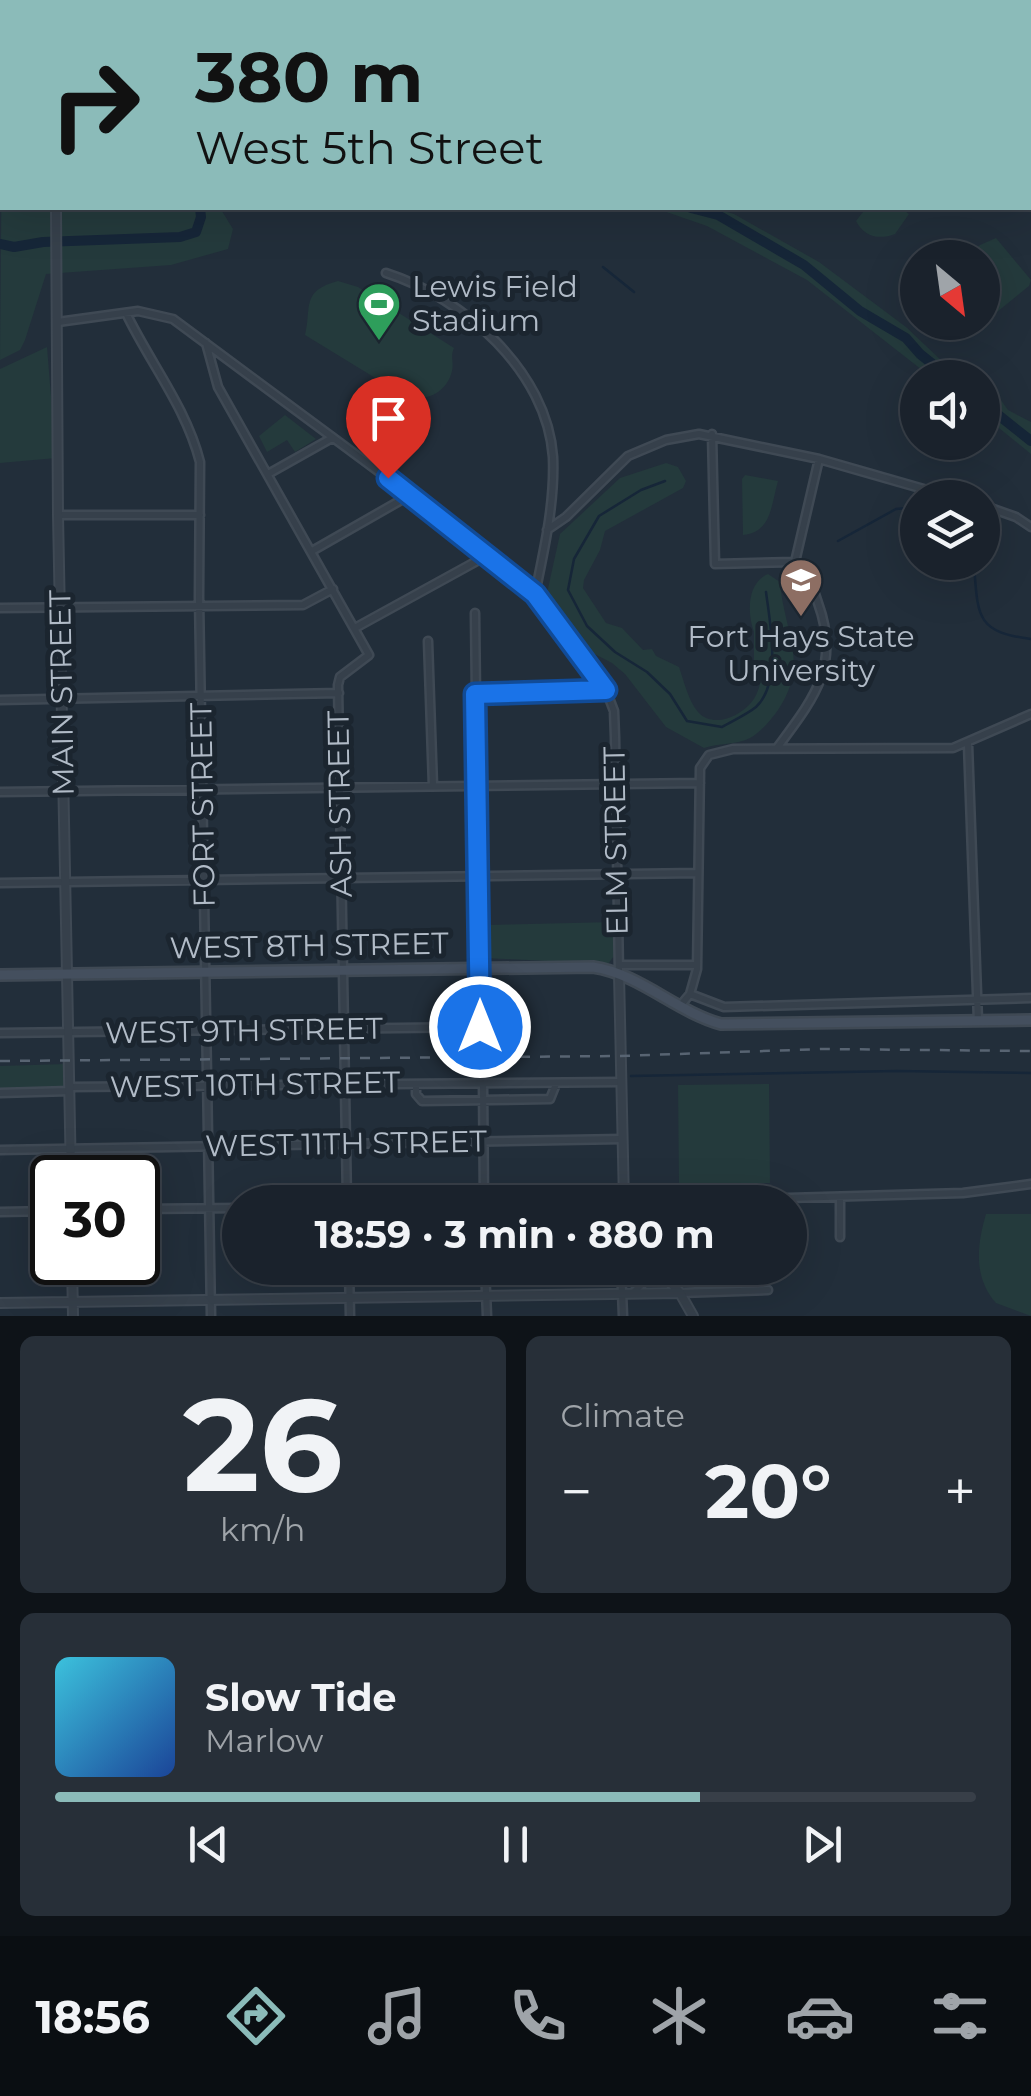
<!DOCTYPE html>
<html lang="en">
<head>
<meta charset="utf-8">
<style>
  body { margin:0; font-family:Montserrat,sans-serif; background:#272f38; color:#f1f3f6; height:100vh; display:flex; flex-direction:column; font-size:38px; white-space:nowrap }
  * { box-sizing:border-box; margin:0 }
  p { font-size:32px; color:#9fa4a9 }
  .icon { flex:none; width:55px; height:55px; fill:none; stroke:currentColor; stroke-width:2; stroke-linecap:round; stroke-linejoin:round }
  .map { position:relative; height:1316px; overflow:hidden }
  .sheet { display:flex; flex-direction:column; gap:20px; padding:20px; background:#0e1318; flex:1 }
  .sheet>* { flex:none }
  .banner { position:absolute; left:0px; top:0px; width:1032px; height:210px; box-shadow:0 10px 40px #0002,0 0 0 2px #383f48; background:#8bbbb9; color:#111; overflow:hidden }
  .needle { width:65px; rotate:151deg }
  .fabs { position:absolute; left:900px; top:240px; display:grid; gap:20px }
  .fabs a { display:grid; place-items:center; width:100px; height:100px; border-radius:50%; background:#1a222c; box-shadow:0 10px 40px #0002,0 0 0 2px #383f48; font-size:50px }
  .speed { position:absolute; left:30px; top:1155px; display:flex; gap:20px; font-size:50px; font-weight:700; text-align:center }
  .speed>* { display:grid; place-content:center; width:130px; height:130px; border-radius:50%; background:#1a222c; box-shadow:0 10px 40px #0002,0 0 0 2px #383f48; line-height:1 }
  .speed .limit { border:5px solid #111; border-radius:15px; background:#fff; color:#111 }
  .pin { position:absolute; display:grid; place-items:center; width:85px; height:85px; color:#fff; margin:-102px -42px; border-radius:50% 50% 50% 0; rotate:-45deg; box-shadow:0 0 10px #0007 }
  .pin .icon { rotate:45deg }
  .me { position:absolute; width:110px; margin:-55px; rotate:0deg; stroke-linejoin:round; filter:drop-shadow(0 0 8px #0008) }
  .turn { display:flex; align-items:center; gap:35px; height:210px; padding:0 30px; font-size:45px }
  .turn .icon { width:130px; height:130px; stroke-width:2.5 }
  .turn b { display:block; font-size:70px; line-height:85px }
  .big { font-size:75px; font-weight:700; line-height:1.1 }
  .sheet .card { flex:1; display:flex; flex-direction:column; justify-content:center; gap:15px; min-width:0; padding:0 35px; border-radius:15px; background:#272f38 }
  .sheet .dial { align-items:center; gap:0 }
  .dial b { font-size:130px; line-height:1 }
  .song { display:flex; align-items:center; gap:30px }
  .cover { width:120px; height:120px; border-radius:15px; background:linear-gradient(135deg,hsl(190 70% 55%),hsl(220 70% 35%)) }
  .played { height:10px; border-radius:5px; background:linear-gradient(90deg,#8bbbb9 70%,#383f48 70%) }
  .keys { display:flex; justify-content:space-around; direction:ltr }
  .heat { display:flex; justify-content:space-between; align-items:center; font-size:55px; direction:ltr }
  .sheet .tiles { flex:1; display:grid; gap:20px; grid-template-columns:1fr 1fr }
  .card:last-child { grid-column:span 2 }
  .trip { position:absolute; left:222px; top:1185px; width:585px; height:100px; border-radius:50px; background:#1a222c; box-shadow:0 10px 40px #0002,0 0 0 2px #383f48; font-weight:700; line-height:100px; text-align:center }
  .dock { display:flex; height:160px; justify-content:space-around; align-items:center; background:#0a0e12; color:#9fa4a9 }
  .dock .icon { width:70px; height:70px }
  .dock .selected { color:#8bbbb9 }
  .dock b { font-size:45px; color:#f1f3f6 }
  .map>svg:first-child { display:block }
  .green { fill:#243a3c }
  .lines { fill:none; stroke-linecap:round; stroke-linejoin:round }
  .stream { stroke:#162638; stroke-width:2.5 }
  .river { stroke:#162638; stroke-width:10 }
  .minor-casing { stroke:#3f4954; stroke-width:11 }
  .tertiary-casing { stroke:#3f4954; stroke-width:12 }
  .secondary-casing { stroke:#3f4954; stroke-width:14 }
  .trunk-casing { stroke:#414b56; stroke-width:15 }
  .minor { stroke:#36404b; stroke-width:6 }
  .tertiary { stroke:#36404b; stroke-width:8 }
  .secondary { stroke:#444f5e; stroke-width:9 }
  .trunk { stroke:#62615f; stroke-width:10 }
  .rail { stroke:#586472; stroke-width:2.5; stroke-dasharray:10 10; stroke-linecap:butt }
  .route-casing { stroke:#114b97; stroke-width:25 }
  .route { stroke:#1a73e8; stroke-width:18 }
  .labels { text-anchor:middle; stroke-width:10; stroke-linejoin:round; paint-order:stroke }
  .poi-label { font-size:30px; fill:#b1bbc7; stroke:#1b252f; text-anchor:start }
  .street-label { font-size:30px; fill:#b1bbc7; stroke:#1b252f }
</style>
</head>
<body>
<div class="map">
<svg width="1031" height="1316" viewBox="0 0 1031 1316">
  <rect width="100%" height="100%" fill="#222e3a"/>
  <!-- green -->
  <path class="green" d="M 766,0 L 1031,0 L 1031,77 L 1030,2 Z
    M 2,120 L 2,208 L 220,208 L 233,229 L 228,249 L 171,265 L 46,274 L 25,340 L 20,350 L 0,360 Z
    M 655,208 L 714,208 L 734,214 L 819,262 L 906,327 L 945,364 L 966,367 L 980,377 L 931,377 L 807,280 L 707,226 Z
    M 866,208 L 901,208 L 909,214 L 895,234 C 879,240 864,237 856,221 Z
    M 996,238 L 1031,280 L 1029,286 L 987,320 L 983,318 L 982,258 L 967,257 L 980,245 Z
    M 338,281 L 358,287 L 454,348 C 450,357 454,361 452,371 C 447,392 428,401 408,398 L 305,335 C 312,308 300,291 338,281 Z
    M 47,347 L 56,458 L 0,463 L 0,369 Z
    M 983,379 L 991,386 L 1008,410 L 1031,422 L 1031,454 L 983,415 Z
    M 285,415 L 316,439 L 295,452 L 287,440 L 267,452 L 259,436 Z
    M 666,463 L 678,467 L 686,481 L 683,488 L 605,531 L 600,550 L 584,580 L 583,588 L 606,623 L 622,628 L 643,650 L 652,649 L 656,656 L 679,667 C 684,681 688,700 698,712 C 715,731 749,713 757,693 C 762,682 761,673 760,661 L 754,660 L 754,632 C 747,613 747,583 768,574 L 780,582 C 784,633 810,662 778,710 C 771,720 760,733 750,738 C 737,745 718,743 704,748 L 666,727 L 625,674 L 612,663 L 585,649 L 547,593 L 560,534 L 620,478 Z
    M 745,475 L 778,481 C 771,505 772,532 743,535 L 742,479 Z
    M 614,922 L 614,956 L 608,964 L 485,958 L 486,925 Z
    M 66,1064 L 66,1089 L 0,1090 L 0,1066 Z
    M 769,1084 L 770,1183 L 679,1184 L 678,1085 Z
    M 986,1214 L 1031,1214 L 1031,1316 L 996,1303 C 973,1277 977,1245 986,1214 Z"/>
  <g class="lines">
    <!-- stream -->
    <path class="stream" d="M 615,210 L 615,208
      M 603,267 L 634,292
      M 665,481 L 641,490 L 599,516 L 574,559 L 568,590 L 587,626 L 615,652 L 647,672 L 670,694 L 687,721 L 722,727 C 732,721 746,715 756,707 C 782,683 770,623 766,592
      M 838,541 L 896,509 L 918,507
      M 974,565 C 978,617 976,632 1031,639
      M 631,1076 L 897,1071 L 1031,1073"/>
    <!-- river -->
    <path class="river" d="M 691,208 L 718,215 L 804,265 L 860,311 L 906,338 L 920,354 L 950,378
      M 0,244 L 14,247 L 43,242 L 180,237 L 196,232 L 201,217 L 200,208
      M 982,402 L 1031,441"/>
    <!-- minor casing -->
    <g class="minor-casing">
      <path id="minor" d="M 386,273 C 464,298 547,371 553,457 C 555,503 544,550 535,594
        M 126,313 C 150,363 186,407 200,462 L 199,597 L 211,1316
        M 58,322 L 138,311 L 173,319 L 405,491 L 535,594 L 606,690 L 614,711 L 615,737 L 619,974
        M 206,343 L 218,387 L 369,655 L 340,677 L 338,685 L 347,1202
        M 712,434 L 715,564 L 794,562
        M 268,474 L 332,438
        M 982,505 L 1016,517 L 1031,527
        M 58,515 L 200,515
        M 547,530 L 566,517 L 628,456 L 666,440 L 699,434 L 819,459 L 955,498
        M 312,551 L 410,495
        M 795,562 L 819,459
        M 0,608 L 303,605 L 333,589
        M 355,628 L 486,556
        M 428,641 L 433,786
        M 475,695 L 606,690
        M 0,700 L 339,693
        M 968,744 L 978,1021
        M 777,748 C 814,698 841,666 818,603 C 813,587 808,572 795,562
        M 0,792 L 700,783
        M 0,883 L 698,873
        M 619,965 L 697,965
        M 690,994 L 724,1007 L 1031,998
        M 680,1006 L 690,994 L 697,969 L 700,768 L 709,755 L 733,749 L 953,748 L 1031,714
        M 0,1033 L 480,1027 L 475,613
        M 483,1083 L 484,1202
        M 416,1084 L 416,1094 L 422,1101 L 550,1099 L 556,1084
        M 70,1087 L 621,1082
        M 0,1093 L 70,1091
        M 0,1150 L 622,1139
        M 840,1198 L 840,1237
        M 533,1202 L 626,1202
        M 650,1202 L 963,1193 L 1031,1184
        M 138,1209 L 240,1208
        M 0,1212 L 52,1211
        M 349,1268 L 350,1316
        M 485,1268 L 487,1316
        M 621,1268 L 623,1316
        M 634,1292 L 647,1279 L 648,1268
        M 680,1293 L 768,1290"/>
    </g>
    <!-- tertiary casing -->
    <g class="tertiary-casing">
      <path id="tertiary" d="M 0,47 L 2,51
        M 56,208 L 58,515 L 71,1178
        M 619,974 L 624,1202
        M 72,1262 L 73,1316
        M 658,1268 L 680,1293 L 693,1316
        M 0,1303 L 680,1293"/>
    </g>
    <!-- secondary casing -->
    <g class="secondary-casing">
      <path id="secondary" d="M 0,975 L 593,967 C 640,974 675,1011 721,1024 L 1031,1020"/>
    </g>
    <!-- trunk casing -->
    <g class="trunk-casing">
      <path id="trunk" d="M 716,0 L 726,2
        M 241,2 L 247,0
        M 0,121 L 2,120
        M 1030,180 L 1031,181"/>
    </g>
    <!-- minor -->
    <use href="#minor" class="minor"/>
    <!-- tertiary -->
    <use href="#tertiary" class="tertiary"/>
    <!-- secondary -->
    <use href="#secondary" class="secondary"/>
    <!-- trunk -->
    <use href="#trunk" class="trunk"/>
    <!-- rail -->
    <path class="rail" d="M 0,1061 L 620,1056 L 823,1049 L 1031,1051"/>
  </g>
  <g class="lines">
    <!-- route casing -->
    <g class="route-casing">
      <path id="route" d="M 388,478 L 535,594 L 606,690 L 475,694 L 480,1027"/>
    </g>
    <!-- route -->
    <use href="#route" class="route"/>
  </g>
  <!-- icons -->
  <defs>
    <g id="stadium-pin" transform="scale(2.25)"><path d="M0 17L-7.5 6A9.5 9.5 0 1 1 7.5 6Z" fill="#2e9e5b" stroke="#1b252f"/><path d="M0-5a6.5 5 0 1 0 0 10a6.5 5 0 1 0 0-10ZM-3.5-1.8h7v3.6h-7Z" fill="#fff"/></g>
    <g id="university-pin" transform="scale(2.25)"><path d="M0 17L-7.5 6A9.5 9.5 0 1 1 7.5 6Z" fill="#8d6e63" stroke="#1b252f"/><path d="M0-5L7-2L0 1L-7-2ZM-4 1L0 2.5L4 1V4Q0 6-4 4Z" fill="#fff"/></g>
  </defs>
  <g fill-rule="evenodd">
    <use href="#stadium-pin" x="379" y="304"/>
    <use href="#university-pin" x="801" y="580"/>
  </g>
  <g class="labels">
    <!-- poi labels -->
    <g class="poi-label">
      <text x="412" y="297">Lewis Field<tspan x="412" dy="34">Stadium</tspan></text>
      <text x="801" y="647" text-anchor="middle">Fort Hays State<tspan x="801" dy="34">University</tspan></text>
    </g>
    <!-- street labels -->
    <g class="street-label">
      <text transform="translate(62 693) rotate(-91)" y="10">MAIN STREET</text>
      <text transform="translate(340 804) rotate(-91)" y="10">ASH STREET</text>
      <text transform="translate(203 805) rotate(-91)" y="10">FORT STREET</text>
      <text transform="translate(616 841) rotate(-91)" y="10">ELM STREET</text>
      <text transform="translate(309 946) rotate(-1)" y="10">WEST 8TH STREET</text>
      <text transform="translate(244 1031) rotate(-1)" y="10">WEST 9TH STREET</text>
      <text transform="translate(255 1085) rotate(-1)" y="10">WEST 10TH STREET</text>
      <text transform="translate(346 1144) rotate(-1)" y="10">WEST 11TH STREET</text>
    </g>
  </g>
</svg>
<div class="fabs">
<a><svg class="needle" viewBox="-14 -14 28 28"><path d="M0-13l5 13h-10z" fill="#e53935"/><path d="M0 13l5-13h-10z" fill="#9fa4a9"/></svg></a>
<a><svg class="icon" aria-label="sound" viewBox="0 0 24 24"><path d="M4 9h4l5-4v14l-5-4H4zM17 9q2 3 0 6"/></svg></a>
<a><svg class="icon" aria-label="layers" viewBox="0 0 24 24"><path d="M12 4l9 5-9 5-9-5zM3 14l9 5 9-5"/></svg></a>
</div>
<div class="speed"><div class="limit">30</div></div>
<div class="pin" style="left:388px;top:478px;background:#d93025"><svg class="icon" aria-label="arrive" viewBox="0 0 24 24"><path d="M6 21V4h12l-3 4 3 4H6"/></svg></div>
<svg class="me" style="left:480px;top:1027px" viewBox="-20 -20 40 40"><circle r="17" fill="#1a73e8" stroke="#fff" stroke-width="3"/><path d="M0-11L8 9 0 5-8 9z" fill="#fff"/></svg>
<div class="trip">18:59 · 3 min · 880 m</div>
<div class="banner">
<div class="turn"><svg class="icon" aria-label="right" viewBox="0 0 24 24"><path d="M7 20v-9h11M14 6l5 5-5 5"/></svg><div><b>380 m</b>West 5th Street</div></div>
</div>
</div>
<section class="sheet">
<div class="tiles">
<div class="card dial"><b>26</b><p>km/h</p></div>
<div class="card"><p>Climate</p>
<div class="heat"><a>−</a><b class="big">20°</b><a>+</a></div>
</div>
<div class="card">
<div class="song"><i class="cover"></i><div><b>Slow Tide</b><p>Marlow</p></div></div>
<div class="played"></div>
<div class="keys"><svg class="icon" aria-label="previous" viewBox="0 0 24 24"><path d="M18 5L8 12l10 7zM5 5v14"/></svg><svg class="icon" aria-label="pause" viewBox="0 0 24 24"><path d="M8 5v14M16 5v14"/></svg><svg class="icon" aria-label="next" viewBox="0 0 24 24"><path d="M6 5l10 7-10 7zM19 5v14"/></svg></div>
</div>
</div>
</section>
<nav class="dock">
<b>18:56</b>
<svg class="icon selected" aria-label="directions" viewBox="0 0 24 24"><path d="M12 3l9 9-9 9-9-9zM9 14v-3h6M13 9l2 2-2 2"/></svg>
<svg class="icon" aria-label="music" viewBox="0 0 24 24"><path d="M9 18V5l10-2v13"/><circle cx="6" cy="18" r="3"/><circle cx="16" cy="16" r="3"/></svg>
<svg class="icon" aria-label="phone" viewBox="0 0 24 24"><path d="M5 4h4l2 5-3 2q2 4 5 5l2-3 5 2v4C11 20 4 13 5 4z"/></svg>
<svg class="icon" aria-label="climate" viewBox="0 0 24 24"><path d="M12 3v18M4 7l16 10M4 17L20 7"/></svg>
<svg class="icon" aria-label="car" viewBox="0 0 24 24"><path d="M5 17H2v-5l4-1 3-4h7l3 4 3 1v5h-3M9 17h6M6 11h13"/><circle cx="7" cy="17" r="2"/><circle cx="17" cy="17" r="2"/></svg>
<svg class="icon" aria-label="filters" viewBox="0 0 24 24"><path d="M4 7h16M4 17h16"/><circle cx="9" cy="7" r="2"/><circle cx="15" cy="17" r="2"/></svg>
</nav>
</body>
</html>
